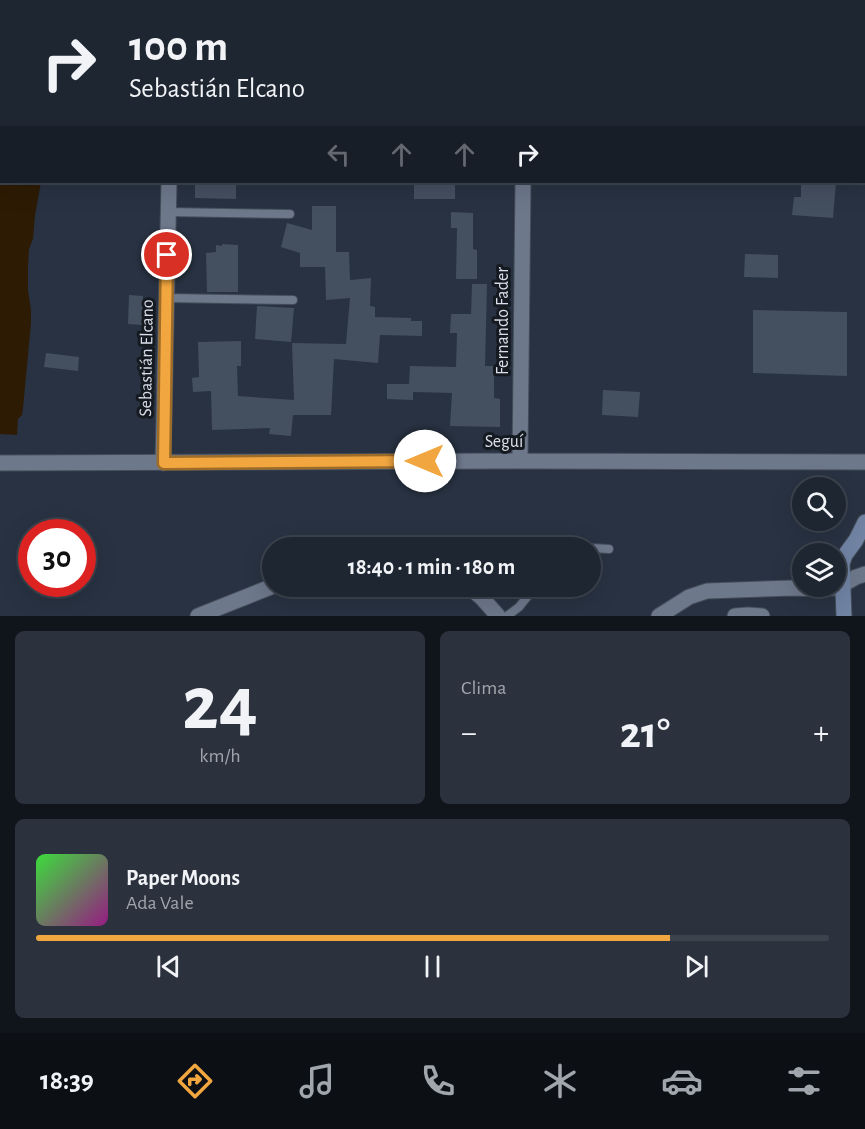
<!DOCTYPE html>
<html lang="es">
<head>
<meta charset="utf-8">
<style>
  body { margin:0; font-family:"Alegreya Sans",sans-serif; background:#2b323e; color:#f1f3f6; height:100vh; display:flex; flex-direction:column; font-size:22px; white-space:nowrap }
  * { box-sizing:border-box; margin:0 }
  p { font-size:20px; color:#a1a5ac }
  .icon { flex:none; width:33px; height:33px; fill:none; stroke:currentColor; stroke-width:2; stroke-linecap:round; stroke-linejoin:round }
  .map { position:relative; height:616px; overflow:hidden }
  .details { display:flex; flex-direction:column; gap:15px; padding:15px; background:#10151c; flex:1 }
  .details>* { flex:none }
  .guide { position:absolute; left:0px; top:0px; width:866px; height:183px; box-shadow:0 6px 24px #0002,0 0 0 2px #3c434d; background:#1e2632; color:#f1f3f6; overflow:hidden }
  .tools { position:absolute; left:792px; top:477px; display:grid; gap:12px }
  .tools a { display:grid; place-items:center; width:54px; height:54px; border-radius:50%; background:#1e2632; box-shadow:0 6px 24px #0002,0 0 0 2px #3c434d; font-size:30px }
  .speed { position:absolute; left:18px; top:519px; display:flex; gap:12px; font-size:30px; font-weight:700; text-align:center }
  .speed>* { display:grid; place-content:center; width:78px; height:78px; border-radius:50%; background:#1e2632; box-shadow:0 6px 24px #0002,0 0 0 2px #3c434d; line-height:1 }
  .speed .limit { border:9px solid #d22; background:#fff; color:#111 }
  .pin { position:absolute; display:grid; place-items:center; width:51px; height:51px; color:#fff; margin:-26px; border:3px solid #fff; border-radius:50%; box-shadow:0 2px 6px #0007 }
  .me { position:absolute; width:66px; margin:-33px; rotate:270deg; stroke-linejoin:round; filter:drop-shadow(0 0 4px #0008) }
  .turn { display:flex; align-items:center; gap:21px; height:126px; padding:0 30px; font-size:27px }
  .turn .icon { width:78px; height:78px; stroke-width:2.5 }
  .turn b { display:block; font-size:42px; line-height:51px }
  .lanes { display:flex; align-items:center; height:57px; padding:0 30px; background:#0003; justify-content:center; gap:30px; direction:ltr }
  .lanes .off { opacity:.35 }
  .big { font-size:45px; font-weight:700; line-height:1.1 }
  .details .card { flex:1; display:flex; flex-direction:column; justify-content:center; gap:9px; min-width:0; padding:0 21px; border-radius:9px; background:#2b323e }
  .details .dial { align-items:center; gap:0 }
  .dial b { font-size:78px; line-height:1 }
  .song { display:flex; align-items:center; gap:18px }
  .cover { width:72px; height:72px; border-radius:9px; background:linear-gradient(135deg,hsl(120 70% 55%),hsl(310 70% 35%)) }
  .played { height:6px; border-radius:3px; background:linear-gradient(90deg,#f1a63f 80%,#3c434d 80%) }
  .keys { display:flex; justify-content:space-around; direction:ltr }
  .heat { display:flex; justify-content:space-between; align-items:center; font-size:33px; direction:ltr }
  .details .tiles { flex:1; display:grid; gap:15px; grid-template-columns:1fr 1fr }
  .card:last-child { grid-column:span 2 }
  .trip { position:absolute; left:262px; top:537px; width:339px; height:60px; border-radius:30px; background:#1e2632; box-shadow:0 6px 24px #0002,0 0 0 2px #3c434d; font-weight:700; line-height:60px; text-align:center }
  .tab-bar { display:flex; height:96px; justify-content:space-around; align-items:center; background:#0c0f14; color:#a1a5ac }
  .tab-bar .icon { width:42px; height:42px }
  .tab-bar .selected { color:#f1a63f }
  .tab-bar b { font-size:27px; color:#f1f3f6 }
  .map>svg:first-child { display:block }
  .water { fill:#2d1b04 }
  .building { fill:#444f60 }
  .lines { fill:none; stroke-linecap:round; stroke-linejoin:round }
  .lane-casing { stroke:#454d5a; stroke-width:10 }
  .street-casing { stroke:#454d5a; stroke-width:17 }
  .secondary-casing { stroke:#454d5a; stroke-width:17 }
  .lane { stroke:#6d788b; stroke-width:8 }
  .street { stroke:#6d788b; stroke-width:15 }
  .secondary { stroke:#7083a3; stroke-width:15 }
  .route-casing { stroke:#9d6c29; stroke-width:15 }
  .route { stroke:#f1a63f; stroke-width:10 }
  .labels { text-anchor:middle; stroke-width:6; stroke-linejoin:round; paint-order:stroke }
  .street-label { font-size:18px; fill:#d9dfea; stroke:#151a21 }
</style>
</head>
<body>
<div class="map">
<svg width="865" height="616" viewBox="0 0 865 616">
  <rect width="100%" height="100%" fill="#283242"/>
  <!-- water -->
  <path class="water" d="M 0,121 L 2,123 L 2,182 L 41,182 L 35,215 L 33,239 L 29,249 L 28,267 L 28,291 L 31,310 L 31,323 L 23,408 L 22,415 L 18,419 L 17,435 L 0,434 Z"/>
  <!-- building -->
  <path class="building" d="M 195,182 L 236,182 L 236,199 L 195,198 Z
    M 414,182 L 455,182 L 455,199 L 414,199 Z
    M 801,182 L 836,182 L 833,218 L 792,215 L 794,197 L 801,197 Z
    M 312,206 L 336,206 L 336,252 L 349,252 L 350,280 L 371,278 L 370,306 L 375,307 L 375,317 L 411,318 L 411,321 L 422,321 L 422,336 L 380,335 L 378,363 L 334,359 L 331,415 L 293,415 L 291,436 L 269,434 L 270,428 L 212,430 L 211,391 L 193,392 L 192,378 L 199,377 L 198,342 L 241,341 L 241,366 L 237,366 L 238,396 L 294,400 L 292,343 L 346,344 L 350,298 L 326,300 L 325,267 L 300,267 L 300,253 L 281,247 L 287,223 L 312,230 Z
    M 451,212 L 473,213 L 473,249 L 477,250 L 477,279 L 456,279 L 457,228 L 451,228 Z
    M 222,244 L 238,245 L 238,292 L 207,292 L 206,253 L 216,252 L 216,245 L 222,246 Z
    M 745,254 L 778,255 L 778,278 L 744,277 Z
    M 472,284 L 487,284 L 485,366 L 494,366 L 494,398 L 500,399 L 500,427 L 450,426 L 452,393 L 413,392 L 413,400 L 387,399 L 387,384 L 409,384 L 410,366 L 456,367 L 457,333 L 450,333 L 451,314 L 471,314 Z
    M 129,295 L 143,296 L 142,325 L 128,324 Z
    M 257,306 L 294,308 L 291,342 L 255,339 Z
    M 753,310 L 847,312 L 847,376 L 753,373 Z
    M 46,353 L 79,357 L 78,371 L 44,367 Z
    M 603,390 L 640,392 L 638,417 L 602,415 Z"/>
  <g class="lines">
    <!-- lane casing -->
    <g class="lane-casing">
      <path id="lane" d="M 168,212 L 290,214
        M 166,298 L 293,300
        M 591,548 L 609,549
        M 507,616 L 519,607 L 536,586"/>
    </g>
    <!-- street casing -->
    <g class="street-casing">
      <path id="street" d="M 170,0 L 170,2
        M 523,0 L 523,2
        M 864,63 L 865,63
        M 520,461 L 523,182
        M 0,463 L 520,461 L 865,462
        M 163,463 L 169,182
        M 468,586 L 482,598 L 498,616
        M 198,616 L 273,586
        M 659,616 L 689,597 L 707,591 L 793,588 L 821,589 L 832,588 L 842,585 L 856,577 L 865,574
        M 735,616 L 748,615 L 762,616"/>
    </g>
    <!-- secondary casing -->
    <g class="secondary-casing">
      <path id="secondary" d="M 844,616 L 842,564 L 845,555 L 856,540 L 865,522"/>
    </g>
    <!-- lane -->
    <use href="#lane" class="lane"/>
    <!-- street -->
    <use href="#street" class="street"/>
    <!-- secondary -->
    <use href="#secondary" class="secondary"/>
  </g>
  <g class="lines">
    <!-- route casing -->
    <g class="route-casing">
      <path id="route" d="M 167,255 L 164,463 L 425,461"/>
    </g>
    <!-- route -->
    <use href="#route" class="route"/>
  </g>
  <g class="labels">
    <!-- street labels -->
    <g class="street-label">
      <text transform="translate(502 321) rotate(-90)" y="6">Fernando Fader</text>
      <text transform="translate(146 358) rotate(-89)" y="6">Sebastián Elcano</text>
      <text x="504" y="447">Seguí</text>
    </g>
  </g>
</svg>
<div class="tools">
<a><svg class="icon" aria-label="search" viewBox="0 0 24 24"><circle cx="10" cy="10" r="6"/><path d="M15 15l6 6"/></svg></a>
<a><svg class="icon" aria-label="layers" viewBox="0 0 24 24"><path d="M12 4l9 5-9 5-9-5zM3 14l9 5 9-5"/></svg></a>
</div>
<div class="speed"><div class="limit">30</div></div>
<div class="pin" style="left:167px;top:255px;background:#d93025"><svg class="icon" aria-label="arrive" viewBox="0 0 24 24"><path d="M6 21V4h12l-3 4 3 4H6"/></svg></div>
<svg class="me" style="left:425px;top:461px" viewBox="-20 -20 40 40"><circle r="19" fill="#fff"/><path d="M0-13L10 11 0 6-10 11z" fill="#f1a63f"/></svg>
<div class="trip">18:40 · 1 min · 180 m</div>
<div class="guide">
<div class="turn"><svg class="icon" aria-label="right" viewBox="0 0 24 24"><path d="M7 20v-9h11M14 6l5 5-5 5"/></svg><div><b>100 m</b>Sebastián Elcano</div></div>
<div class="lanes"><svg class="icon off" aria-label="left" viewBox="0 0 24 24"><path d="M17 20v-9H6M10 6l-5 5 5 5"/></svg><svg class="icon off" aria-label="ahead" viewBox="0 0 24 24"><path d="M12 20V5M6 11l6-6 6 6"/></svg><svg class="icon off" aria-label="ahead" viewBox="0 0 24 24"><path d="M12 20V5M6 11l6-6 6 6"/></svg><svg class="icon" aria-label="right" viewBox="0 0 24 24"><path d="M7 20v-9h11M14 6l5 5-5 5"/></svg></div>
</div>
</div>
<section class="details">
<div class="tiles">
<div class="card dial"><b>24</b><p>km/h</p></div>
<div class="card"><p>Clima</p>
<div class="heat"><a>−</a><b class="big">21°</b><a>+</a></div>
</div>
<div class="card">
<div class="song"><i class="cover"></i><div><b>Paper Moons</b><p>Ada Vale</p></div></div>
<div class="played"></div>
<div class="keys"><svg class="icon" aria-label="previous" viewBox="0 0 24 24"><path d="M18 5L8 12l10 7zM5 5v14"/></svg><svg class="icon" aria-label="pause" viewBox="0 0 24 24"><path d="M8 5v14M16 5v14"/></svg><svg class="icon" aria-label="next" viewBox="0 0 24 24"><path d="M6 5l10 7-10 7zM19 5v14"/></svg></div>
</div>
</div>
</section>
<nav class="tab-bar">
<b>18:39</b>
<svg class="icon selected" aria-label="directions" viewBox="0 0 24 24"><path d="M12 3l9 9-9 9-9-9zM9 14v-3h6M13 9l2 2-2 2"/></svg>
<svg class="icon" aria-label="music" viewBox="0 0 24 24"><path d="M9 18V5l10-2v13"/><circle cx="6" cy="18" r="3"/><circle cx="16" cy="16" r="3"/></svg>
<svg class="icon" aria-label="phone" viewBox="0 0 24 24"><path d="M5 4h4l2 5-3 2q2 4 5 5l2-3 5 2v4C11 20 4 13 5 4z"/></svg>
<svg class="icon" aria-label="climate" viewBox="0 0 24 24"><path d="M12 3v18M4 7l16 10M4 17L20 7"/></svg>
<svg class="icon" aria-label="car" viewBox="0 0 24 24"><path d="M5 17H2v-5l4-1 3-4h7l3 4 3 1v5h-3M9 17h6M6 11h13"/><circle cx="7" cy="17" r="2"/><circle cx="17" cy="17" r="2"/></svg>
<svg class="icon" aria-label="filters" viewBox="0 0 24 24"><path d="M4 7h16M4 17h16"/><circle cx="9" cy="7" r="2"/><circle cx="15" cy="17" r="2"/></svg>
</nav>
</body>
</html>
